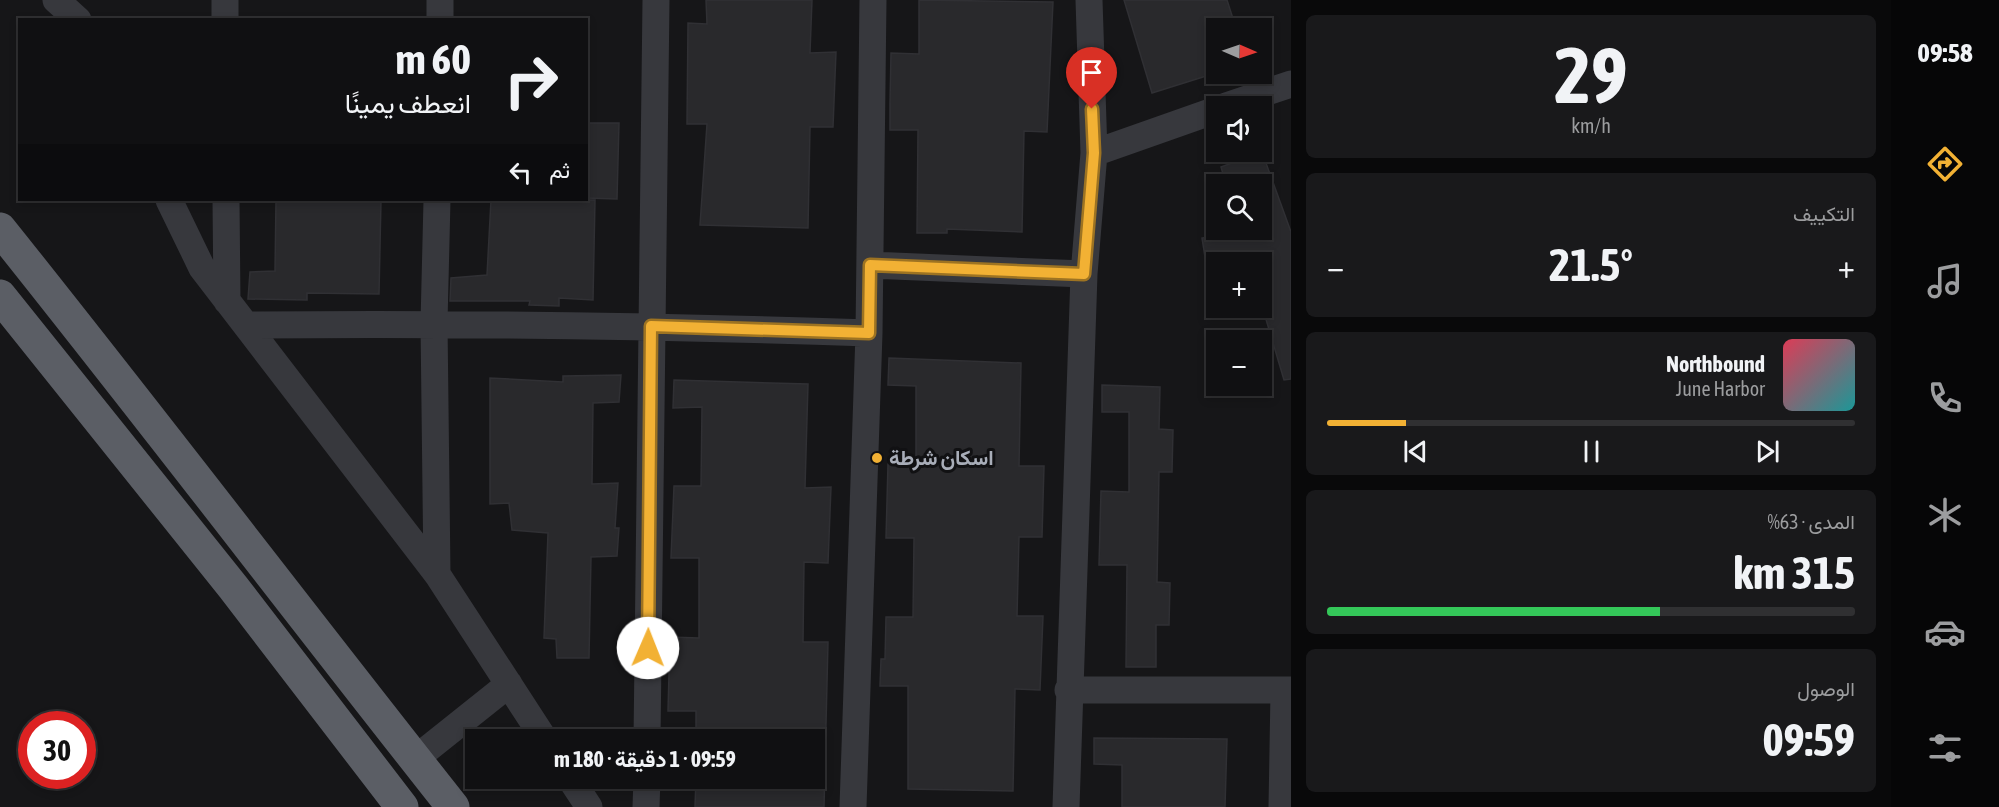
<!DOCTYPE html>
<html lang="ar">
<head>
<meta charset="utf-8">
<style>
  body { margin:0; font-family:"Asap Condensed",Vazirmatn,sans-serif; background:#19191b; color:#f1f3f6; direction:rtl; height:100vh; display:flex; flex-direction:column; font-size:22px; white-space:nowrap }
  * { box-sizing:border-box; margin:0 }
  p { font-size:20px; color:#9c9d9f }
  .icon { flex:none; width:33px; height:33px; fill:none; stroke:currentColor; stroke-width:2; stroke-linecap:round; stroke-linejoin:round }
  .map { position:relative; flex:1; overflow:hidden; direction:ltr }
  .side { display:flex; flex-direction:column; gap:15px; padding:15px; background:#09090a; width:600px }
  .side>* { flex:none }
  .hud { position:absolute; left:18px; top:18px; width:570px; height:183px; border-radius:0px; box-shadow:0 3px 9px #0003,0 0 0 2px #303032; direction:rtl; background:#101012; color:#f1f3f6; overflow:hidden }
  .needle { width:39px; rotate:92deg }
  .fabs { position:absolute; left:1206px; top:18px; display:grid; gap:12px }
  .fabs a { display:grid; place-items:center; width:66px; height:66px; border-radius:0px; background:#101012; box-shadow:0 3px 9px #0003,0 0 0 2px #303032; font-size:30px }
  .speed { position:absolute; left:18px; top:711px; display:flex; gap:12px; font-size:30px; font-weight:700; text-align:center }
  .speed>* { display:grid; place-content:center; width:78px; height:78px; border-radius:50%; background:#101012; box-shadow:0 3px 9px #0003,0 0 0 2px #303032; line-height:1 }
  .speed .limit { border:9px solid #d22; background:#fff; color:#111 }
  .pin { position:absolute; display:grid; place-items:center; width:51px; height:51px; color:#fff; margin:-62px -26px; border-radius:50% 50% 50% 0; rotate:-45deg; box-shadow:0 0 6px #0007 }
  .pin .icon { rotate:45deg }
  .me { position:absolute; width:66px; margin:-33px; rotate:1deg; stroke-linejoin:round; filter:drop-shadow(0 0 4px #0008) }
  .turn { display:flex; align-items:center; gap:21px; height:126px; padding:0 18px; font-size:27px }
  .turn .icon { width:78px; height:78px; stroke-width:2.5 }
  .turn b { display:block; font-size:42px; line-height:51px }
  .then { display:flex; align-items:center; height:57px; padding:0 18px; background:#0003; gap:12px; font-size:22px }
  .big { font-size:45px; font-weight:700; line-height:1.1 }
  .side .tile { flex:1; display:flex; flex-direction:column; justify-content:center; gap:9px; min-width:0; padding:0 21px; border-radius:9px; background:#19191b }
  .side .dial { align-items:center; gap:0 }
  .dial b { font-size:78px; line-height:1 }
  .song { display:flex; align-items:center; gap:18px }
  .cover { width:72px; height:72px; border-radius:9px; background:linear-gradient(135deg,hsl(350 70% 55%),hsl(180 70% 35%)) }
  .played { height:6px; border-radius:3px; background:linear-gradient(90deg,#f2b134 15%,#303032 15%) }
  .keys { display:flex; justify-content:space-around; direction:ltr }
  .heat { display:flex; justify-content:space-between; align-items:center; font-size:33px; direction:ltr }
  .charge { height:9px; border-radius:4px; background:linear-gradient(90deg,#34c759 63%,#303032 0) }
  .trip { position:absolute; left:465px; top:729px; width:360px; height:60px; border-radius:0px; background:#101012; box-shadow:0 3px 9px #0003,0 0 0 2px #303032; font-weight:700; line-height:60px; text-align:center; direction:rtl }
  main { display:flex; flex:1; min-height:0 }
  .menu { display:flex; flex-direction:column; width:108px; justify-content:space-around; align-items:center; background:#060607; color:#9c9d9f }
  .menu .icon { width:42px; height:42px }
  .menu .selected { color:#f2b134 }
  .menu b { font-size:27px; color:#f1f3f6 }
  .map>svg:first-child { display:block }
  .building { fill:#29292c; stroke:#303034; stroke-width:1.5 }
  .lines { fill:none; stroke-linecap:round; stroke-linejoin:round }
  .minor { stroke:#37383d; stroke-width:27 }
  .trunk { stroke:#5b5e65; stroke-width:33 }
  .route-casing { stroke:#9d7322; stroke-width:15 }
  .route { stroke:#f2b134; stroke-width:10 }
  .poi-dot { fill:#f2b134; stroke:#111113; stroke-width:2 }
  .labels { text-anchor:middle; stroke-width:6; stroke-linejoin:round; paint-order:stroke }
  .poi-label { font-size:21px; font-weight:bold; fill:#a8adb8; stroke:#111113; text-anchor:start }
</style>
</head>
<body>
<main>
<nav class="menu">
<b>09:58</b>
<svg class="icon selected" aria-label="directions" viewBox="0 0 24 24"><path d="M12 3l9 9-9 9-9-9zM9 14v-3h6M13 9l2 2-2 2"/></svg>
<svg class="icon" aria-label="music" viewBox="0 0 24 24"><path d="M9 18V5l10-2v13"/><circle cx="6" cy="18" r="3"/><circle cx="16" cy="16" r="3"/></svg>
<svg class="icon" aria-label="phone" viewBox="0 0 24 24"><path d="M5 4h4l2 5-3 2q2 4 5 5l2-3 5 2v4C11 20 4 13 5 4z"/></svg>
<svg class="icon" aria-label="climate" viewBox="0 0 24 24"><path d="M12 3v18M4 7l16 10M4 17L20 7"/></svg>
<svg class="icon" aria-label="car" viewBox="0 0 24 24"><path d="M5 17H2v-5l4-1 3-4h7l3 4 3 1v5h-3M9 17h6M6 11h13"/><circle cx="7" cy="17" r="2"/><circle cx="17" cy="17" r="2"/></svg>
<svg class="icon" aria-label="filters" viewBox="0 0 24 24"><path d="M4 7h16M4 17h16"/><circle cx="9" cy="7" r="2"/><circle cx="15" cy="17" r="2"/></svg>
</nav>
<section class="side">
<div class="tile dial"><b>29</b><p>km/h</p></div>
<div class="tile"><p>التكييف</p>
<div class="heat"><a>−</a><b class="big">21.5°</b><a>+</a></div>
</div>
<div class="tile">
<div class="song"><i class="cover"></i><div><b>Northbound</b><p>June Harbor</p></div></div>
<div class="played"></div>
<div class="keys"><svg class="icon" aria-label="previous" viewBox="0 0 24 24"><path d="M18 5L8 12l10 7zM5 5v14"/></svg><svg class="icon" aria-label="pause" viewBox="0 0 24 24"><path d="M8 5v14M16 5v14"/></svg><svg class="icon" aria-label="next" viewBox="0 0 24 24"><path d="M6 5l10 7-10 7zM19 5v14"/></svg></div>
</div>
<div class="tile"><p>المدى · 63%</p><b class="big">315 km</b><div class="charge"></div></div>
<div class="tile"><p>الوصول</p><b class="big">09:59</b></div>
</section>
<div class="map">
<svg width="1291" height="807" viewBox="0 0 1291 807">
  <rect width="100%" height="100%" fill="#161618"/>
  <!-- building -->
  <path class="building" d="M 706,0 L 812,0 L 810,53 L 836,52 L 833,127 L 810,127 L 808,228 L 700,225 L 707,124 L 687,124 L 688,23 L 707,24 Z
    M 919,0 L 1053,2 L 1047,132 L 1024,131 L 1022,232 L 947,229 L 947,233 L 917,233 L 918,130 L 890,130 L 890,103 L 891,53 L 919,54 Z
    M 1124,0 L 1227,0 L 1236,28 L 1216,28 L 1216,73 L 1152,93 Z
    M 586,123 L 619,123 L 617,199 L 586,198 Z
    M 1262,152 L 1291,232 L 1291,379 L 1284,380 L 1262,306 L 1262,255 L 1206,263 L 1202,238 L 1226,234 L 1224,230 L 1262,230 L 1262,184 L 1226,184 L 1221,167 Z
    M 276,200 L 381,200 L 379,294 L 307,293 L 307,300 L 248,299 L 250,272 L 275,271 Z
    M 491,200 L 595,200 L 593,300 L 559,298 L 559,306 L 529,305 L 530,301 L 450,301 L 451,278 L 487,275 Z
    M 889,358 L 1021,363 L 1019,466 L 1044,466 L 1042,537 L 1019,537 L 1017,616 L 1043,616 L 1040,690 L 1015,689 L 1013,791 L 908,789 L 908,686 L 880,686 L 881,659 L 885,659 L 886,617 L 913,617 L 914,538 L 886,538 L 888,464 L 916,464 L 916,386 L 888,385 Z
    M 621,375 L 619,402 L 593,403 L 592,484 L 618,483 L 615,528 L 619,528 L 617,556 L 591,557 L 589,658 L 557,658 L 556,639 L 544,638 L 548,533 L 512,530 L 509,503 L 490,504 L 490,378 L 563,382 L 563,376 Z
    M 674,380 L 808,384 L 805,488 L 831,487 L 828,563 L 804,562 L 803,642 L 828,642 L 824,807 L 695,807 L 696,778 L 814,778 L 814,740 L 696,740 L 696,711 L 668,711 L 670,637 L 699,638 L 699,558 L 671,558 L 674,486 L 701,486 L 702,407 L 673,408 Z
    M 1102,385 L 1160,387 L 1159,429 L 1173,430 L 1172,472 L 1159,472 L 1157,582 L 1170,583 L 1169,625 L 1156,625 L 1156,667 L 1126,667 L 1127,565 L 1099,565 L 1101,491 L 1129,492 L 1129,412 L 1102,412 Z
    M 1094,738 L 1227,739 L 1225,807 L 1122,807 L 1122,765 L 1094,764 Z"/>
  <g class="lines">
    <!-- minor -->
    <path class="minor" d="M 56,0 L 78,20
      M 225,20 L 225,0
      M 440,20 L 440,0
      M 1226,106 L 1291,84
      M 1094,153 L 1216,110
      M 169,200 L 202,268 L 437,574 L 545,740
      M 226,200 L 227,301
      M 437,200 L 434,323 L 437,574
      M 870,265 L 1084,274
      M 249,325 C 456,323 662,326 869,333
      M 1068,690 L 1291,690
      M 647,740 L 656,0
      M 415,759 L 509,684
      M 570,778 L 589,807
      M 646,807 L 647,778
      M 853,807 L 869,333 L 873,0
      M 1066,807 L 1084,274 L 1094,153 L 1089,0
      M 1282,807 L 1284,691"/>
    <!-- trunk -->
    <path class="trunk" d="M 0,229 C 153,420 301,615 453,807
      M 0,296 L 233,587 L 402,807"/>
  </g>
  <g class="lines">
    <!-- route casing -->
    <g class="route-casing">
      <path id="route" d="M 648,648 L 651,326 L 869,333 L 870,265 L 1084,274 L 1094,153 L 1092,109"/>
    </g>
    <!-- route -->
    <use href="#route" class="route"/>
  </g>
  <!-- markers -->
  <circle class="poi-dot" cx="877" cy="458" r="6"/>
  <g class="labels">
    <!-- poi labels -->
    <g class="poi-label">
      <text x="889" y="465">اسكان شرطة</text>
    </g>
  </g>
</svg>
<div class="fabs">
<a><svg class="needle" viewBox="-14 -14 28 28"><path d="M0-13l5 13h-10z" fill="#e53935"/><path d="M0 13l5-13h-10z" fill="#9c9d9f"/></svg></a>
<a><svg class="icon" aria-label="sound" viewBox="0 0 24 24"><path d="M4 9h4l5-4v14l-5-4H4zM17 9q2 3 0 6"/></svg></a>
<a><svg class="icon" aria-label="search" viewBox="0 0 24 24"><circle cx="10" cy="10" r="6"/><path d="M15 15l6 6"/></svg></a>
<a>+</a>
<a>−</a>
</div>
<div class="speed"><div class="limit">30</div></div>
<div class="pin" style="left:1092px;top:109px;background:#d93025"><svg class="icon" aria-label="arrive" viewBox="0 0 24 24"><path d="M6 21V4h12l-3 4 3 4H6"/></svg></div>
<svg class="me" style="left:648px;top:648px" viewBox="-20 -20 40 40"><circle r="19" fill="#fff"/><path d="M0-13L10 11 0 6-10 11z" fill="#f2b134"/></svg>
<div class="trip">09:59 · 1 دقيقة · 180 m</div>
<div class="hud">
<div class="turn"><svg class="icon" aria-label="right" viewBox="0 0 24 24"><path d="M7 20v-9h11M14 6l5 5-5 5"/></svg><div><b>60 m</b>انعطف يمينًا</div></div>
<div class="then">ثم<svg class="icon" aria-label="left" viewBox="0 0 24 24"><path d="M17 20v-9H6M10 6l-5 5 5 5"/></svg></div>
</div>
</div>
</main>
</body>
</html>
